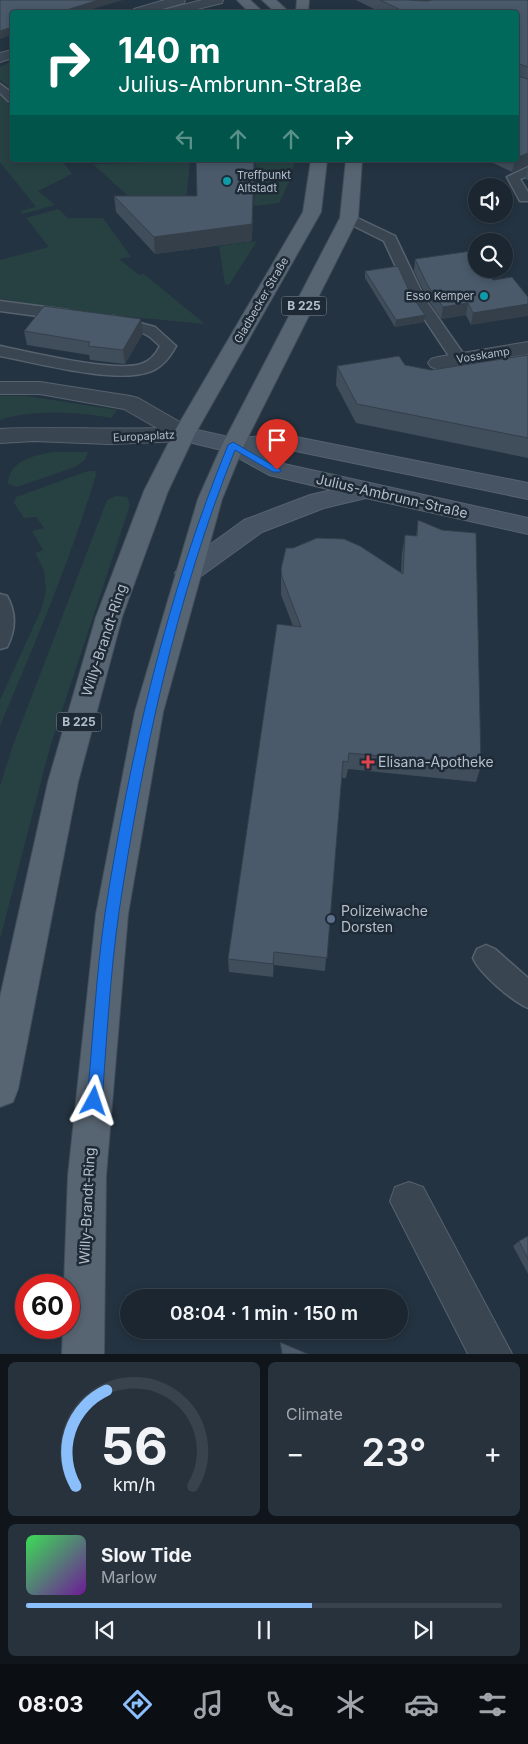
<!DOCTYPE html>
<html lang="en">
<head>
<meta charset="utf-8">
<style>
  body { margin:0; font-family:Inter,sans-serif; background:#28323d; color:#f1f3f6; height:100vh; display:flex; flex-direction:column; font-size:19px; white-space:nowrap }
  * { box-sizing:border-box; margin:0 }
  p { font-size:16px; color:#a0a5ab }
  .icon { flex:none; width:28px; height:28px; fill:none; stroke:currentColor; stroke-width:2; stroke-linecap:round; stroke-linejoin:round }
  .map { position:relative; height:1354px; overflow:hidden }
  .details { display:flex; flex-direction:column; gap:8px; padding:8px; background:#0f151b; flex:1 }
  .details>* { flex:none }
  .guide { position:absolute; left:10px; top:10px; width:509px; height:152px; border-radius:5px; box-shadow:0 2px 8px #0003,0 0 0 1px #39434d; background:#00695c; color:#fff; overflow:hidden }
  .buttons { position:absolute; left:468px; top:178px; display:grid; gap:10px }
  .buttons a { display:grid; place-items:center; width:45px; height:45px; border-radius:50%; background:#1b2631; box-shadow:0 2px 8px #0003,0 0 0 1px #39434d; font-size:25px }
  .speed { position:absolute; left:15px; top:1274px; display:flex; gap:10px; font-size:25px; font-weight:700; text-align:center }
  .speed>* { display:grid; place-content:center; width:65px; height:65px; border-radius:50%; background:#1b2631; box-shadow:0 2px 8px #0003,0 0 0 1px #39434d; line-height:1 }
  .speed .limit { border:8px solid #d22; background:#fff; color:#111 }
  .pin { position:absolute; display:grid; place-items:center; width:42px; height:42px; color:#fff; margin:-51px -21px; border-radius:50% 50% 50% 0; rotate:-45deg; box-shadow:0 0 5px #0007 }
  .pin .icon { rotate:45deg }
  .me { position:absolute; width:55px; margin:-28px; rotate:5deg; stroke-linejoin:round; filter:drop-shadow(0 0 4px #0008) }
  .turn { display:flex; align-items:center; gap:18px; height:105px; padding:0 25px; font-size:22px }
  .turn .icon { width:65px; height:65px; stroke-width:2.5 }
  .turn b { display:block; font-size:35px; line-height:42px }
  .lanes { display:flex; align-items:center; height:48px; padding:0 25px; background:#0003; justify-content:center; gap:25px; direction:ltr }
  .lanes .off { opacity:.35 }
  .big { font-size:38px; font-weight:600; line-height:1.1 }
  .details .widget { flex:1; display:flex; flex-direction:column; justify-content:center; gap:8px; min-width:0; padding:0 18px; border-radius:8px; background:#28323d }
  .details .dial { align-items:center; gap:0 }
  .dial svg { height:130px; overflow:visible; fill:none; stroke:#39434d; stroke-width:7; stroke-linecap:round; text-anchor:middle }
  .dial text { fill:#f1f3f6; stroke:none }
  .song { display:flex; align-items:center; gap:15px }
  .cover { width:60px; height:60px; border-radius:8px; background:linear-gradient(135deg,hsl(130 70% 55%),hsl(280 70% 35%)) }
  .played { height:5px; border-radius:2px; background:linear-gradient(90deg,#8abffb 60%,#39434d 60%) }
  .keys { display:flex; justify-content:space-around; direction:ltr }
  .heat { display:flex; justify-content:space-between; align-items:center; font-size:28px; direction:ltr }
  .details .tiles { flex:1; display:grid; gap:8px; grid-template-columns:1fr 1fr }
  .widget:last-child { grid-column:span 2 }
  .trip { position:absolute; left:120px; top:1289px; width:288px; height:50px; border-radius:25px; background:#1b2631; box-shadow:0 2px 8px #0003,0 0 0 1px #39434d; font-weight:600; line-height:50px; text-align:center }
  .tabs { display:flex; height:80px; justify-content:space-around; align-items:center; background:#0b0f14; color:#a0a5ab }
  .tabs .icon { width:35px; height:35px }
  .tabs .current { color:#8abffb }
  .tabs b { font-size:22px; color:#f1f3f6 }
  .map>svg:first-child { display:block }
  .green { fill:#274142 }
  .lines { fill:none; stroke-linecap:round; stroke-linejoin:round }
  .service-casing { stroke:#57626e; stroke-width:3 }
  .minor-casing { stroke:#57626e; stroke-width:2 }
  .secondary-casing { stroke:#57626e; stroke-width:2 }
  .primary-casing { stroke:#424e5a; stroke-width:2 }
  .service { fill:#394551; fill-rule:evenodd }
  .minor { fill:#394551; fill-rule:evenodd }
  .secondary { fill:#475464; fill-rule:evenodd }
  .primary { fill:#576471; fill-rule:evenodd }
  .wall { fill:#404d5b }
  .shaded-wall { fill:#343f4a }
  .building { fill:#4a5a6a; stroke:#343f4a }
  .route { fill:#1a73e8; stroke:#114b97 }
  .culture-dot { fill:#0f9aa8; stroke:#1e2a36; stroke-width:2 }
  .health-dot { fill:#e0444e; stroke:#1e2a36; stroke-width:2 }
  .service-dot { fill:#5c6f8a; stroke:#1e2a36; stroke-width:2 }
  .labels { text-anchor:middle; stroke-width:5; stroke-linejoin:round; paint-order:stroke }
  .far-poi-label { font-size:11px; fill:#b5bfcb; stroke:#1e2a36; text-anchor:start }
  .far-street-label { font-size:11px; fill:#b5bfcb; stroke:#1e2a36 }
  .shield { fill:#1e2a36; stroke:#88929e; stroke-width:1 }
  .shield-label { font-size:12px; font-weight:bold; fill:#b5bfcb }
  .street-label { font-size:14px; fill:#b5bfcb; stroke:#1e2a36 }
  .poi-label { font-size:14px; fill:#b5bfcb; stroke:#1e2a36; text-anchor:start }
</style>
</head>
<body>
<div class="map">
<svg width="528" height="1354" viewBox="0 0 528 1354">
  <rect width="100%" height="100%" fill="#243341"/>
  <!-- green -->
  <path class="green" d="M 12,61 L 12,91 L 0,79 L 0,67 Z
    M 0,95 L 12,108 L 12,160 L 62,160 L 72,174 L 38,191 L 55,205 L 23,214 L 20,211 L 36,207 L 0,162 Z
    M 256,160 L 295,160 L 290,180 L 279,203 L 254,206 Z
    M 190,162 L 185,210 L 141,208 L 93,164 Z
    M 58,209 L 68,218 L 103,218 L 131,257 L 119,259 L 139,275 L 144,274 L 205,324 L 88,313 L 0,299 L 0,260 L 49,247 L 26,218 Z
    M 257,241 L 229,285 L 225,284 L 219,246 Z
    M 0,396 L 26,396 L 117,410 L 111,418 C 76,412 35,409 0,420 Z
    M 54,452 L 88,452 L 85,460 L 75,467 L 17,487 L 8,484 C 9,460 35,455 54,452 Z
    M 88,471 L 95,471 L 96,475 C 70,561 35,643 0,726 L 0,700 L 41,610 L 46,591 L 44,570 L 35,553 L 43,550 L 32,531 L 44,528 L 36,517 L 24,518 L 14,503 L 16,497 Z
    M 116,496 L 127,497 L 130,505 L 50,747 L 0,939 L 0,786 L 13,745 L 107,500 Z"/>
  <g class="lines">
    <!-- service casing -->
    <g class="service-casing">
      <path id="service" d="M 0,84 L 12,93 L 12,102 L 8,101 L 0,93 Z
        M 528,167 L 528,176 L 520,179 L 528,192 L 528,201 L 520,201 L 507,177 Z
        M 349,214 L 395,236 L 425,299 L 467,359 L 465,362 L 453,362 L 411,299 L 384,241 L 344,221 L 342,218 Z
        M 0,301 L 68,310 L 76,315 L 68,320 L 0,311 Z
        M 113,316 L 155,327 L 176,346 C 170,357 162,368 149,372 C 113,384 38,363 0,356 L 0,346 C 30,352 115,373 141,364 C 149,362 156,354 160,346 L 150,337 L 138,330 L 108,324 L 105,321 L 108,318 Z
        M 0,594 L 7,596 C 16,612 16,630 7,647 L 0,649 Z
        M 486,945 L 495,949 L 528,978 L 528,1008 C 512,1001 480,974 473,958 L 477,949 Z"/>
    </g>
    <!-- minor casing -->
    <g class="minor-casing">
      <path id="minor" d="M 165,0 L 185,0 L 184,3 L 151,12 L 132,12 L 134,9 Z
        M 202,0 L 223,0 L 222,3 L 185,12 L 165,12 L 167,9 Z
        M 12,50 L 12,58 L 0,62 L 0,53 Z
        M 528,342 L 528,354 L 438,369 L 431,367 L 428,363 L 431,359 L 438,357 Z
        M 0,382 L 40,382 L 130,396 L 138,398 L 192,429 L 195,434 L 192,439 L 184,441 L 109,444 L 34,441 L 0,443 L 0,429 C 52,426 105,430 157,428 L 124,409 L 40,394 L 0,394 Z
        M 409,1182 L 423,1187 L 512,1354 L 468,1354 L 390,1201 L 395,1187 Z"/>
    </g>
    <!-- secondary casing -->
    <g class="secondary-casing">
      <path id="secondary" d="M 184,427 L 233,438 L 286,435 L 528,483 L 528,499 L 286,449 L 260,451 L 284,464 L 528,518 L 528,534 L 366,498 L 324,508 L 262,532 L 197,579 L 188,582 L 179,579 L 175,573 L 179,567 L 244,520 L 310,495 L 332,490 L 269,475 L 226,451 L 176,439 L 173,434 L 176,429 Z"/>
    </g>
    <!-- primary casing -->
    <g class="primary-casing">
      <path id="primary" d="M 237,0 L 250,0 L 263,12 L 249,12 Z
        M 262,0 L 276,0 L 289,12 L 275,12 Z
        M 297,0 L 309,0 L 308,12 L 296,12 Z
        M 311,160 L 327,160 L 321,212 L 195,434 L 168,491 L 122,617 L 78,782 L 18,1089 L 13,1102 L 0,1107 L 0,997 L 48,782 L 96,617 L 144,491 L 173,434 L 303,212 Z
        M 346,160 L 362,160 L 358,218 L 244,445 L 222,499 L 163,712 L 128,914 L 106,1176 L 104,1354 L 62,1354 L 63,1328 L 69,1328 L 69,1285 L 64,1285 L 68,1176 L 96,914 L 135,712 L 198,499 L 222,445 L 340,218 Z"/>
    </g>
    <!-- service -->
    <use href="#service" class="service"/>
    <!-- minor -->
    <use href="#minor" class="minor"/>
    <!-- secondary -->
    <use href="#secondary" class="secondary"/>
    <!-- primary -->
    <use href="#primary" class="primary"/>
  </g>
  <!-- wall -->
  <path class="wall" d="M 356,0 L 430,0 L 426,1 L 528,0 L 528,165 L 512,172 L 487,160 L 516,160 L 516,12 L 380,12 Z
    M 528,167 L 528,180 L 525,179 Z
    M 114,196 L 197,196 L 252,241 L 155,254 L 116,212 Z
    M 415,259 L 485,269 L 471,325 L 466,315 L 441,319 L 427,298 L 414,271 Z
    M 365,271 L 424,322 L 395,327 L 365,278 Z
    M 24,331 L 143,333 L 125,364 L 90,360 L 89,355 L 27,345 Z
    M 528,355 L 528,458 L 356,423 L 336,385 L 337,366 L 405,365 L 431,370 Z
    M 418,520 L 481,766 L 476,782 L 348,769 L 346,778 L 342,778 L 325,971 L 274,965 L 273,977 L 229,972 L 228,959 L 293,626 L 281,595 L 281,569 L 401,572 L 402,553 L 405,535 L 416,536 Z
    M 528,1236 L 528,1274 L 513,1246 L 519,1241 Z"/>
  <!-- shaded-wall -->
  <path class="shaded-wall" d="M 99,0 L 123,0 L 83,12 L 60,12 Z
    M 406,0 L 430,0 L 408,7 Z
    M 12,27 L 12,35 L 0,39 L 0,31 Z
    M 528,153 L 528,165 L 512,172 L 515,160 L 516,160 L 516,158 Z
    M 254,160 L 255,160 L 252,241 L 155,254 L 154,237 Z
    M 468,303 L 466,315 L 441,319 L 443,307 Z
    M 528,304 L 528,316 L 471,325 L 473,313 Z
    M 425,315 L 424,322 L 395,327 L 396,320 Z
    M 141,319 L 143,333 L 125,364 L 123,350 Z
    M 274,952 L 274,965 L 273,977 L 273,964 Z"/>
  <!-- building -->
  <path class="building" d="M 0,0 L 99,0 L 60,12 L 12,12 L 12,27 L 0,31 Z
    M 380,0 L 407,0 L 427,1 L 432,0 L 528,0 L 528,67 L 517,63 L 517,76 L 528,79 L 528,153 L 516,158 L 516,12 L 405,12 Z
    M 196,160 L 254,160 L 252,224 L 154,237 L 114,196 L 197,196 Z
    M 471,251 L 476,258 L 476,269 L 485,269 L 493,280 L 512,277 L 528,297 L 528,304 L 473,313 L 468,303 L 443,307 L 428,286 L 415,259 Z
    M 398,266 L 410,293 L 425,315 L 396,320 L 365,271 Z
    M 44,306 L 141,319 L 123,350 L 88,346 L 90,342 L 24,331 Z
    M 528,355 L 528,438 L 357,404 L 337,366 L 399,356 L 405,365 L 431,370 Z
    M 418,520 L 442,530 L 476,533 L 481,766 L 349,753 L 348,762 L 343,761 L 327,958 L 274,952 L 273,964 L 228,959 L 277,624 L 301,627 L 282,577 L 281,569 L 286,548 L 293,548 L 317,538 L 344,539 L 360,546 L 403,574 L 405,535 L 417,536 Z
    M 528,1236 L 528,1259 L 519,1241 Z
    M 280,1342 L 308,1354 L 282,1354 Z"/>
  <!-- route -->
  <path class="route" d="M 233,442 L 281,470 L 280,472 L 273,472 L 235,450 C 176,597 142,757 119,912 C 110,974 107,1038 102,1101 L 99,1106 L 94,1109 L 89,1106 L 87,1101 C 93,1038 96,975 105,913 C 130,754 167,594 228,445 Z"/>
  <!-- markers -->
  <g class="culture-dot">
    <circle cx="227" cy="181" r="5"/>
    <circle cx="484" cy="296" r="5"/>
  </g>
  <path class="health-dot" d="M365.5 754.5h5v5h5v5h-5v5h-5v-5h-5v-5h5z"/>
  <circle class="service-dot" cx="331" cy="919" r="5"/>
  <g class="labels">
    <!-- far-poi labels -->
    <g class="far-poi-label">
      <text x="237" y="179">Treffpunkt<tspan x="237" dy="13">Altstadt</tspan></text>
      <text x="474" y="300" text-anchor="end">Esso Kemper</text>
    </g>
    <!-- far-street labels -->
    <g class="far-street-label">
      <text transform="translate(261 300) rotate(-60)" y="4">Gladbecker Straße</text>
      <text transform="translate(483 355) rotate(-9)" y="4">Vosskamp</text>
      <text transform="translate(144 436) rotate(-3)" y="4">Europaplatz</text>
    </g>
    <!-- shield labels -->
    <g class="shield">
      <rect x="281.5" y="296.5" width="45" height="19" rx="4"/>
      <rect x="56.5" y="712.5" width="45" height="19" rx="4"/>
    </g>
    <g class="shield-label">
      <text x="304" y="310">B 225</text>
      <text x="79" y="726">B 225</text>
    </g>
    <!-- street labels -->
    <g class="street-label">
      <text transform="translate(392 496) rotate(13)" y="5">Julius-Ambrunn-Straße</text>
      <text transform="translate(104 640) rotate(-72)" y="5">Willy-Brandt-Ring</text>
      <text transform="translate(87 1206) rotate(-87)" y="5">Willy-Brandt-Ring</text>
    </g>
    <!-- poi labels -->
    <g class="poi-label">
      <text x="378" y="767">Elisana-Apotheke</text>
      <text x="341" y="916">Polizeiwache<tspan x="341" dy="16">Dorsten</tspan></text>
    </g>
  </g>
</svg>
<div class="buttons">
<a><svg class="icon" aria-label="sound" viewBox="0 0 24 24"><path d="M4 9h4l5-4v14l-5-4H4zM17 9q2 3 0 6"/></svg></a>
<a><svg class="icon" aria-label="search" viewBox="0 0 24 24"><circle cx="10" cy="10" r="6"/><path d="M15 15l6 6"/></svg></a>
</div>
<div class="speed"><div class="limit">60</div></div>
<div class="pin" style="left:277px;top:470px;background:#d93025"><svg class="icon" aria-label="arrive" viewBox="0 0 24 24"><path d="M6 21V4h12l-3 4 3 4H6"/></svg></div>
<svg class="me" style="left:94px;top:1101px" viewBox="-20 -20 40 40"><path d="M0-17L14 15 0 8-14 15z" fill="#1a73e8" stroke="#fff" stroke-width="4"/></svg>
<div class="trip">08:04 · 1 min · 150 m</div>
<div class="guide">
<div class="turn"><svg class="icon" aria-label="right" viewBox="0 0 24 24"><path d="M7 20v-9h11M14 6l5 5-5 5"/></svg><div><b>140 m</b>Julius-Ambrunn-Straße</div></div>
<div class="lanes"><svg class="icon off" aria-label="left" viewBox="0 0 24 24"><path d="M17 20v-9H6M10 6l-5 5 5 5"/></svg><svg class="icon off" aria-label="ahead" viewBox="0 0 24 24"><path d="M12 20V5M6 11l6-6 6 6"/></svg><svg class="icon off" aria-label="ahead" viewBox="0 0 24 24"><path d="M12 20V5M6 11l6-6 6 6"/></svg><svg class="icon" aria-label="right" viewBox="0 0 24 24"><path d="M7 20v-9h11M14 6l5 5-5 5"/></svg></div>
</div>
</div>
<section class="details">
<div class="tiles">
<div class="widget dial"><svg viewBox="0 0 100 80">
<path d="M14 69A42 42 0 1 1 86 69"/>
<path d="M14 69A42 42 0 0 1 33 10" stroke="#8abffb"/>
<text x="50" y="56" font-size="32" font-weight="700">56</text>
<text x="50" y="72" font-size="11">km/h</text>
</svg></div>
<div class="widget"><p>Climate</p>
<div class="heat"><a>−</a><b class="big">23°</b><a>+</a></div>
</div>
<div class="widget">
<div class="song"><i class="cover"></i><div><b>Slow Tide</b><p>Marlow</p></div></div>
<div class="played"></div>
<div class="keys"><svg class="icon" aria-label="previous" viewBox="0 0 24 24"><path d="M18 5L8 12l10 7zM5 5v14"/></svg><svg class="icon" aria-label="pause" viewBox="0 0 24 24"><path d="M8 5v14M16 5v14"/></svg><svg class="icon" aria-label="next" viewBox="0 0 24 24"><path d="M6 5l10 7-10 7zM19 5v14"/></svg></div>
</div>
</div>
</section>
<nav class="tabs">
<b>08:03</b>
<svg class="icon current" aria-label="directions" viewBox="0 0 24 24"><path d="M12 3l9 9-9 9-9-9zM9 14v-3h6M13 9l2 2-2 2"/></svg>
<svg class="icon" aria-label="music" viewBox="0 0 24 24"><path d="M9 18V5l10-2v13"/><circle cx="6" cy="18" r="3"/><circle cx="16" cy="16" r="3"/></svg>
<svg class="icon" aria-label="phone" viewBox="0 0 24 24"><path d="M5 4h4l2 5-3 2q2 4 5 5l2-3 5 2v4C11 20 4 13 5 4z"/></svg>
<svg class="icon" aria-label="climate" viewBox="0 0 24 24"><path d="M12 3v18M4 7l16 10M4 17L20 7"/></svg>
<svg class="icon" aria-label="car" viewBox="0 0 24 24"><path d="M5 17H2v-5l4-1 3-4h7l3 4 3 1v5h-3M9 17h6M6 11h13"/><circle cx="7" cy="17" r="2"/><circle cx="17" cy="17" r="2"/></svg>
<svg class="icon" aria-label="filters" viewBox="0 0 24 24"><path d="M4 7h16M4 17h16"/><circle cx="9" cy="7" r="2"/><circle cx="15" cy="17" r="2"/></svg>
</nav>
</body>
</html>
